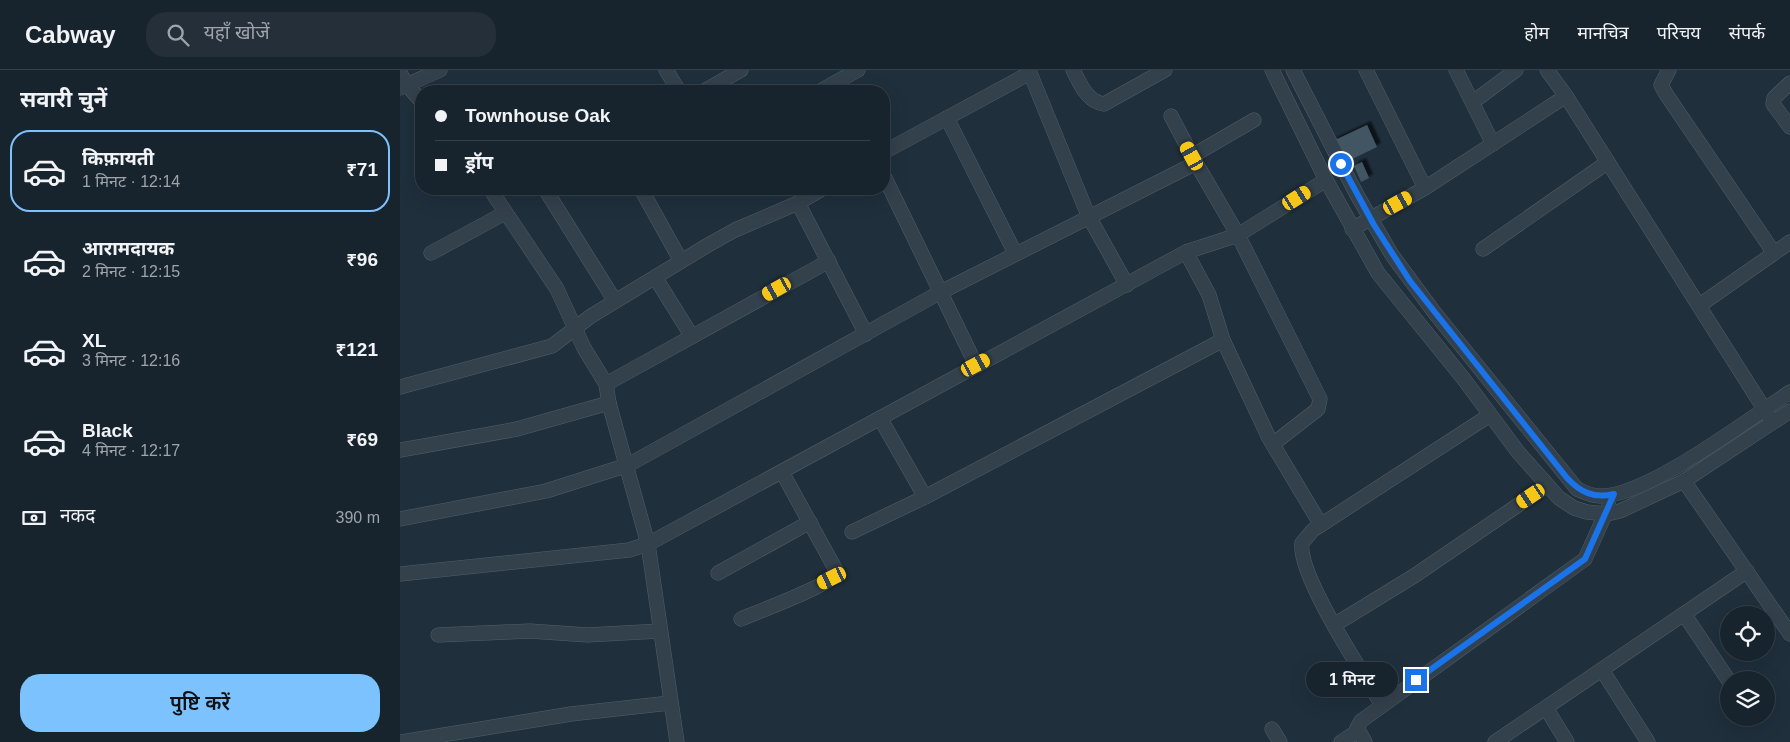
<!DOCTYPE html>
<html lang="hi">
<meta charset="utf-8">
<style>
:root{--surface:#17232d;--page:#242f39;--text:#f1f3f6;--muted:#9ea4aa;--line:#364049;--accent:#7cc2ff}
body{margin:0;font-family:Arial,"Noto Sans Devanagari",sans-serif;background:var(--page);color:var(--text);height:100vh;display:flex;flex-direction:column;font-size:19px;white-space:nowrap}
*{box-sizing:border-box;margin:0}
p{font-size:16px;color:var(--muted)}
.icon{flex:none;width:28px;height:28px;fill:none;stroke:currentColor;stroke-width:2;stroke-linecap:round;stroke-linejoin:round}
.map{position:relative;flex:1;overflow:hidden}
.drawer{display:flex;flex-direction:column;background:var(--surface);width:400px}
.drawer>*{flex:none}
.top-card{position:absolute;left:15px;top:15px;width:475px;height:110px;border-radius:20px;box-shadow:0 5px 20px #0002,0 0 0 1px var(--line);display:grid;align-content:center;height:110px;padding:0 20px;background:var(--surface)}
.controls{position:absolute;left:1320px;top:536px;display:grid;gap:10px}
.controls a{display:grid;place-items:center;width:55px;height:55px;border-radius:50%;background:var(--surface);box-shadow:0 5px 20px #0002,0 0 0 1px var(--line);font-size:25px}
.end{position:absolute;width:22px;height:22px;margin:-11px;border:6px solid #1a73e8;background:#fff;box-shadow:0 0 0 2px #fff}
.from{border-radius:50%}
.bubble{position:absolute;height:35px;border-radius:18px;background:var(--surface);box-shadow:0 5px 20px #0002,0 0 0 1px var(--line);font-size:16px;font-weight:600;line-height:35px;text-align:center}
.car{position:absolute;width:15px;height:30px;margin:-15px -8px;border-radius:6px;box-shadow:0 0 4px 1px #0007;background:linear-gradient(#f5c518 24%,#345 0 40%,#f5c518 0 76%,#345 0 86%,#f5c518 0)}
.top-card b{display:flex;align-items:center;gap:18px;height:48px;font-size:19px}
.top-card b+b{border-top:1px solid var(--line)}
.top-card i{width:12px;height:12px;background:var(--text)}
ul{padding:0;list-style:none}
li{display:flex;align-items:center;gap:15px;height:82px;margin:0 10px 8px;padding:0 10px;border:2px solid transparent;border-radius:20px}
li div{flex:1}
li b{display:block;font-size:19px}
li em{font-style:normal;font-weight:600}
li.current{border-color:var(--accent)}
li>.icon{width:45px;height:45px;stroke-width:1.5}
h2{padding:0 20px;font-size:22px;line-height:60px}
.pay{display:flex;align-items:center;gap:12px;height:55px;padding:0 20px;font-size:19px}
.pay p{margin-inline-start:auto}
.cta{display:flex;gap:10px;margin-top:auto;padding:10px 20px}
.cta a{flex:1;height:58px;border-radius:20px;background:var(--accent);color:#111;font-size:20px;font-weight:600;line-height:58px;text-align:center}
header{display:flex;align-items:center;gap:30px;box-sizing:border-box;height:70px;padding:0 25px;background:var(--surface);border-bottom:1px solid var(--line)}
header strong{font-size:24px}
nav{display:flex;gap:28px;margin-inline-start:auto;font-size:18px}
.search{width:350px;height:45px;background:var(--page);display:flex;align-items:center;gap:12px;box-sizing:border-box;padding:0 18px;border-radius:20px;color:var(--muted);font-size:19px}
main{display:flex;flex:1;min-height:0}
.map>svg:first-child{display:block}
.building{fill:#425563;filter:url(#shadow)}
.lines{fill:none;stroke-linecap:round;stroke-linejoin:round}
.minor-casing{stroke:#515f69;stroke-width:15}
.minor{stroke:#33414c;stroke-width:14}
.route{stroke:#1a73e8;stroke-width:6}
</style>
<header>
<strong>Cabway</strong>
<div class="search"><svg class="icon" aria-label="search" viewBox="0 0 24 24"><circle cx="10" cy="10" r="6"/><path d="M15 15l6 6"/></svg>यहाँ खोजें</div>
<nav><a>होम</a><a>मानचित्र</a><a>परिचय</a><a>संपर्क</a></nav>
</header>
<main>
<section class="drawer">
<h2>सवारी चुनें</h2>
<ul>
<li class="current"><svg class="icon" aria-label="car" viewBox="0 0 24 24"><path d="M5 17H2v-5l4-1 3-4h7l3 4 3 1v5h-3M9 17h6M6 11h13"/><circle cx="7" cy="17" r="2"/><circle cx="17" cy="17" r="2"/></svg><div><b>किफ़ायती</b><p>1 मिनट · 12:14</p></div><em>₹71</em></li>
<li><svg class="icon" aria-label="car" viewBox="0 0 24 24"><path d="M5 17H2v-5l4-1 3-4h7l3 4 3 1v5h-3M9 17h6M6 11h13"/><circle cx="7" cy="17" r="2"/><circle cx="17" cy="17" r="2"/></svg><div><b>आरामदायक</b><p>2 मिनट · 12:15</p></div><em>₹96</em></li>
<li><svg class="icon" aria-label="car" viewBox="0 0 24 24"><path d="M5 17H2v-5l4-1 3-4h7l3 4 3 1v5h-3M9 17h6M6 11h13"/><circle cx="7" cy="17" r="2"/><circle cx="17" cy="17" r="2"/></svg><div><b>XL</b><p>3 मिनट · 12:16</p></div><em>₹121</em></li>
<li><svg class="icon" aria-label="car" viewBox="0 0 24 24"><path d="M5 17H2v-5l4-1 3-4h7l3 4 3 1v5h-3M9 17h6M6 11h13"/><circle cx="7" cy="17" r="2"/><circle cx="17" cy="17" r="2"/></svg><div><b>Black</b><p>4 मिनट · 12:17</p></div><em>₹69</em></li>
</ul>
<div class="pay"><svg class="icon" aria-label="cash" viewBox="0 0 24 24"><path d="M3 7h18v10H3z"/><circle cx="12" cy="12" r="2"/></svg>नकद<p>390 m</p></div>
<div class="cta"><a>पुष्टि करें</a></div>
</section>
<div class="map">
<svg width="1390" height="672" viewBox="0 0 1390 672">
<defs>
<filter id="shadow"><feDropShadow dx="4" dy="-4" stdDeviation="1" flood-color="#0009"/></filter>
</defs>
<rect width="100%" height="100%" fill="#1f2f3c"/>
<g class="building">
<path d="M967,55L977,77L944,93L933,71Z"/>
<path d="M962,92L969,108L961,112L954,96Z"/>
</g>
<g class="lines">
<g class="minor-casing">
<g id="minor">
<path d="M266,0L279,21"/>
<path d="M673,0C680,13 687,32 704,34L765,0"/>
<path d="M872,0L926,110L978,203L1063,308L1118,382L1159,428L1174,438L1187,442L1207,444L1220,441L1284,411L1390,341"/>
<path d="M893,0L957,125L992,185L1034,242L1177,419C1184,422 1191,426 1199,426C1245,428 1349,349 1390,322"/>
<path d="M966,0L1025,118"/>
<path d="M1056,0L1093,74"/>
<path d="M1147,0L1166,26"/>
<path d="M1269,0L1261,15L1266,24L1374,183"/>
<path d="M0,3L7,15L21,31"/>
<path d="M1390,13L1374,28L1373,34L1390,57"/>
<path d="M0,18L40,0"/>
<path d="M304,21L341,0"/>
<path d="M420,21L458,0"/>
<path d="M1073,32L1116,0"/>
<path d="M771,46L796,93"/>
<path d="M547,48L615,183"/>
<path d="M484,82L630,3L688,145L727,215"/>
<path d="M792,86L854,50"/>
<path d="M484,106L576,295"/>
<path d="M90,119L157,219L184,278L206,314"/>
<path d="M145,119L215,231"/>
<path d="M241,119L281,191"/>
<path d="M422,119L398,133L466,264"/>
<path d="M952,159L1025,118L1166,26L1368,345"/>
<path d="M1083,179L1208,92"/>
<path d="M786,182L809,225L823,270L869,368L921,455"/>
<path d="M31,183L105,143"/>
<path d="M255,207L291,265"/>
<path d="M1300,235L1390,172"/>
<path d="M0,317L152,276L191,246L308,175L335,160L398,133"/>
<path d="M480,348L525,427"/>
<path d="M0,380L117,359L209,333"/>
<path d="M1284,411L1390,564"/>
<path d="M0,449L146,421L228,395L539,223L796,93L838,165L920,329L918,339L873,374"/>
<path d="M452,462L525,427L823,270"/>
<path d="M318,503L410,452"/>
<path d="M0,504L229,480L248,474L786,182L838,165L926,110"/>
<path d="M1284,544L1329,611"/>
<path d="M341,549C357,542 432,515 437,502L382,402"/>
<path d="M934,555L1014,506L1146,416"/>
<path d="M38,565L130,561L187,565L260,561"/>
<path d="M1202,600L1248,672"/>
<path d="M982,635C964,605 897,504 902,473L913,460L1090,345"/>
<path d="M1146,638L1167,672"/>
<path d="M872,659L880,672"/>
<path d="M0,672L171,644L270,633"/>
<path d="M277,672L248,474L209,333L206,314L429,191"/>
<path d="M941,672L958,661"/>
<path d="M965,672L957,658L961,651L1185,489L1209,436"/>
<path d="M1095,672L1347,501"/>
</g>
</g>
<use href="#minor" class="minor"/>
</g>
<g class="lines">
<path class="route" d="M941,94L974,155L1010,211L1167,408C1180,422 1194,429 1214,424L1185,489L1016,610"/>
</g>
</svg>
<div class="controls">
<a><svg class="icon" aria-label="locate" viewBox="0 0 24 24"><circle cx="12" cy="12" r="6"/><path d="M12 2v4M12 18v4M2 12h4M18 12h4"/></svg></a>
<a><svg class="icon" aria-label="layers" viewBox="0 0 24 24"><path d="M12 4l9 5-9 5-9-5zM3 14l9 5 9-5"/></svg></a>
</div>
<i class="end from" style="left:941px;top:94px"></i>
<i class="end" style="left:1016px;top:610px"></i>
<div class="bubble" style="left:906px;top:592px;width:92px">1 मिनट</div>
<i class="car" style="left:792px;top:86px;rotate:331deg"></i>
<i class="car" style="left:897px;top:128px;rotate:58deg"></i>
<i class="car" style="left:998px;top:133px;rotate:61deg"></i>
<i class="car" style="left:377px;top:219px;rotate:241deg"></i>
<i class="car" style="left:576px;top:295px;rotate:62deg"></i>
<i class="car" style="left:1131px;top:426px;rotate:236deg"></i>
<i class="car" style="left:432px;top:508px;rotate:244deg"></i>
<div class="top-card">
<b><i class="from"></i>Townhouse Oak</b>
<b><i></i>ड्रॉप</b>
</div>
</div>
</main>
